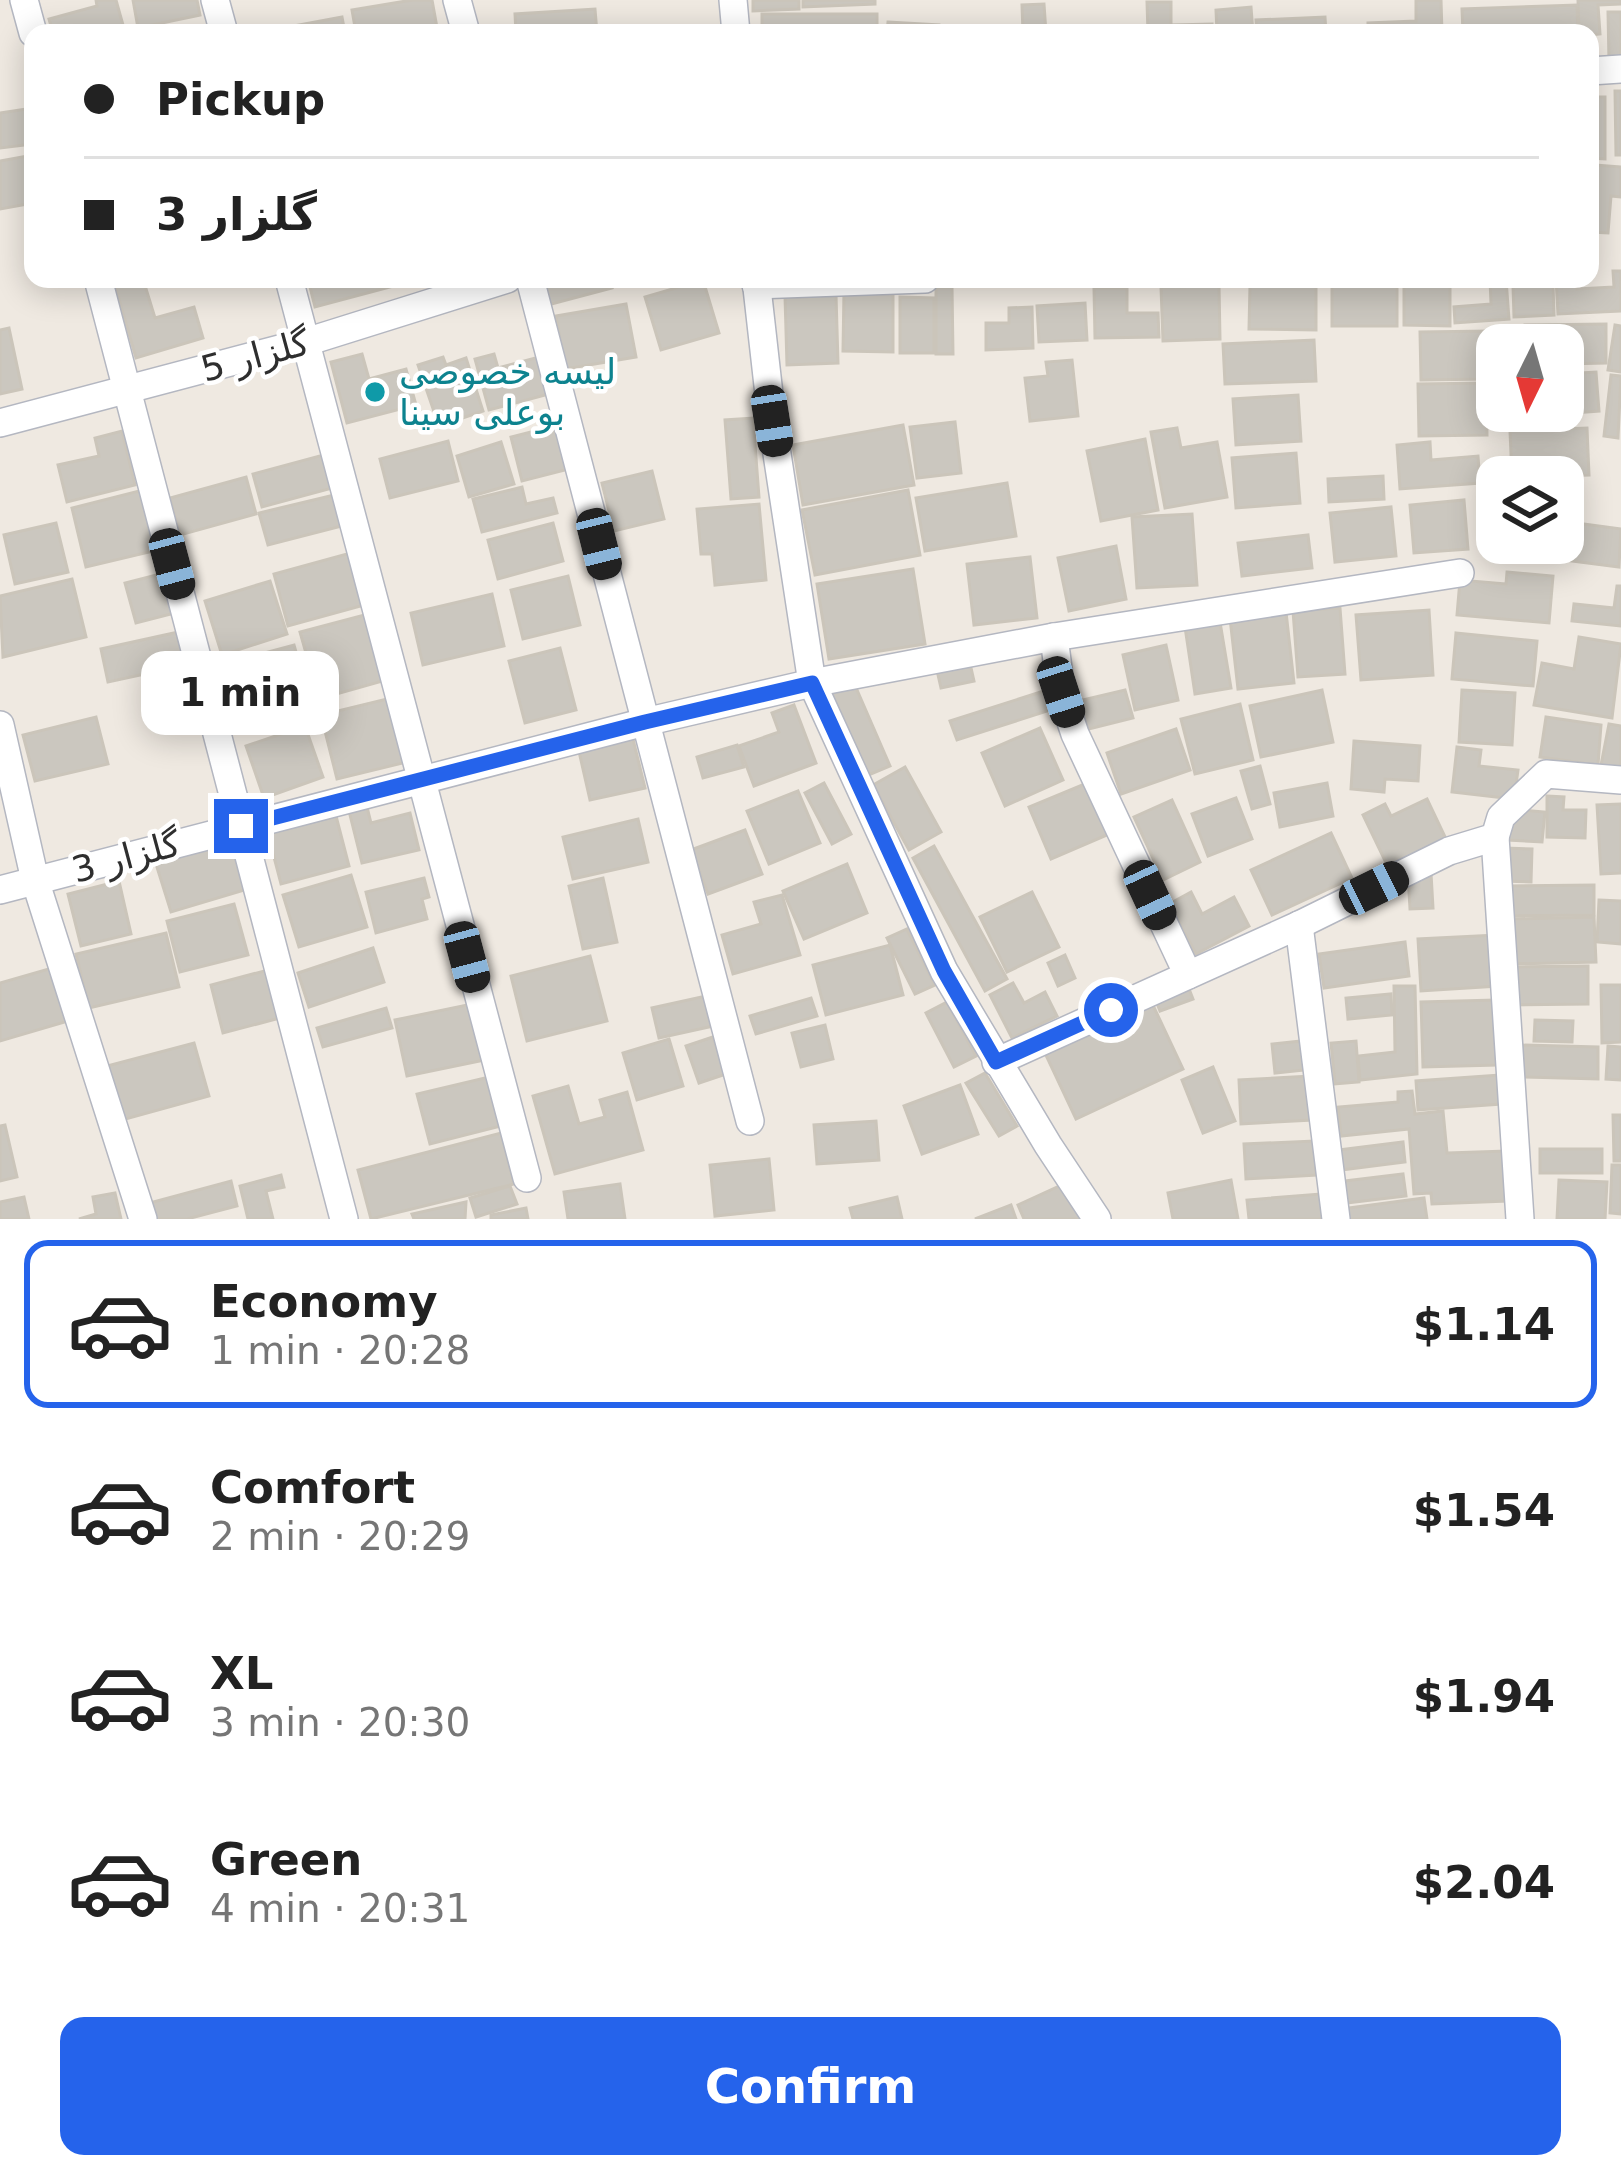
<!DOCTYPE html>
<meta charset="utf-8">
<style>
:root{--surface:#fff;--page:#f6f6f6;--text:#222;--muted:#767676;--line:#e0e0e0;--accent:#2563eb}
body{margin:0;font-family:"DejaVu Sans","Noto Sans Arabic",sans-serif;background:var(--page);color:var(--text);height:100vh;display:flex;flex-direction:column;font-size:45px;white-space:nowrap}
*{box-sizing:border-box;margin:0}
p{font-size:39px;color:var(--muted)}
.icon{flex:none;width:66px;height:66px;fill:none;stroke:currentColor;stroke-width:2;stroke-linecap:round;stroke-linejoin:round}
.map{position:relative;height:1219px;overflow:hidden}
.drawer{display:flex;flex-direction:column;background:var(--surface);flex:1}
.drawer>*{flex:none}
.banner{position:absolute;left:24px;top:24px;width:1575px;height:264px;border-radius:24px;box-shadow:0 6px 30px #0003;display:grid;align-content:center;height:264px;padding:0 60px;background:var(--surface)}
.needle{width:78px;rotate:185deg}
.controls{position:absolute;left:1476px;top:324px;display:grid;gap:24px}
.controls a{display:grid;place-items:center;width:108px;height:108px;border-radius:24px;background:var(--surface);box-shadow:0 6px 30px #0003;font-size:60px}
.end{position:absolute;width:54px;height:54px;margin:-27px;border:15px solid #2563eb;background:#fff;box-shadow:0 0 0 6px #fff}
.from{border-radius:50%}
.bubble{position:absolute;height:84px;border-radius:24px;background:var(--surface);box-shadow:0 6px 30px #0003;font-size:39px;font-weight:600;line-height:84px;text-align:center}
.car{position:absolute;width:36px;height:72px;margin:-36px -18px;border-radius:15px;box-shadow:0 0 9px 3px #0007;background:linear-gradient(#222 24%,#8ab4d8 0 40%,#222 0 76%,#8ab4d8 0 86%,#222 0)}
.banner b{display:flex;align-items:center;gap:42px;height:114px;font-size:45px}
.banner b+b{border-top:3px solid var(--line)}
.banner i{width:30px;height:30px;background:var(--text)}
ul{padding:21px 0 0;list-style:none}
li{display:flex;align-items:center;gap:36px;height:168px;margin:0 24px 18px;padding:0 36px;border:6px solid transparent;border-radius:24px}
li div{flex:1}
li b{display:block;font-size:45px}
li em{font-style:normal;font-weight:600}
li.selected{border-color:var(--accent)}
li>.icon{width:108px;height:108px;stroke-width:1.5}
.cta{display:flex;gap:24px;margin-top:auto;padding:24px 60px}
.cta a{flex:1;height:138px;border-radius:24px;background:var(--accent);color:#fff;font-size:48px;font-weight:600;line-height:138px;text-align:center}
.map>svg:first-child{display:block}
.building{fill:#cbc7bf;stroke:#cbc5ba;stroke-width:3}
.lines{fill:none;stroke-linecap:round;stroke-linejoin:round}
.minor-casing{stroke:#b4b7c1;stroke-width:30}
.minor{stroke:#fff;stroke-width:27}
.route{stroke:#2563eb;stroke-width:15}
.culture-dot{fill:#0f9aa8;stroke:#fff;stroke-width:4.5}
.labels{text-anchor:middle;stroke-width:9;stroke-linejoin:round;paint-order:stroke}
.street-label{font-size:36px;fill:#2e2e2e;stroke:#fff}
.culture-label{font-size:36px;fill:#0d838f;stroke:#fff;text-anchor:start}
</style>
<div class="map">
<svg width="1621" height="1219" viewBox="0 0 1621 1219">
<rect width="100%" height="100%" fill="#efe9e1"/>
<g class="building">
<path d="M96,0H116L123,25L95,33H53L49,19L97,6Z"/>
<path d="M133,0H197L200,15L138,28Z"/>
<path d="M412,0H432L438,33H356L352,10Z"/>
<path d="M753,0H799V9L753,11Z"/>
<path d="M803,0H875V4L803,7Z"/>
<path d="M1416,0H1441L1442,33H1368V23L1416,21Z"/>
<path d="M1578,0H1621V4L1598,5L1600,34L1590,35L1579,33Z"/>
<path d="M1147,2H1171V33H1148Z"/>
<path d="M1044,4L1046,33H1023L1022,5Z"/>
<path d="M1577,5L1578,33H1463L1462,9Z"/>
<path d="M1251,7L1253,33H1217L1216,10Z"/>
<path d="M595,9L597,33H516L515,14Z"/>
<path d="M1608,12H1621V60L1609,61Z"/>
<rect x="762" y="14" width="115" height="19"/>
<path d="M342,17L345,33H296L294,26Z"/>
<path d="M1325,17L1326,33H1257L1256,20Z"/>
<path d="M888,22L939,25V33H887Z"/>
<path d="M1212,24V33H1173V25Z"/>
<path d="M1615,91H1621V155H1616Z"/>
<path d="M1590,97H1605V159L1590,158Z"/>
<path d="M33,108V144L0,148V113Z"/>
<path d="M33,155V203L0,209V161Z"/>
<path d="M1595,165L1621,167V197L1611,196L1608,233L1591,232Z"/>
<path d="M1613,271H1621V311L1558,314L1556,279H1577V289L1614,287Z"/>
<path d="M143,279L155,318L194,307L203,338L136,358L115,286Z"/>
<path d="M308,279H412V281L315,307Z"/>
<path d="M563,279H609L612,288L548,305L543,284Z"/>
<rect x="1332" y="279" width="65" height="47"/>
<path d="M1404,279H1450V326L1404,325Z"/>
<path d="M1490,279H1506L1509,319L1455,323L1454,307L1491,304Z"/>
<path d="M703,280L719,333L661,350L645,297Z"/>
<path d="M1553,285L1554,315L1514,317L1513,286Z"/>
<path d="M1219,286L1220,339L1163,341L1161,287Z"/>
<path d="M1250,286H1316V330L1249,329Z"/>
<path d="M936,287H952L953,354H936Z"/>
<path d="M1094,288H1127V313H1158L1159,337L1095,338Z"/>
<path d="M844,291L893,292V352L843,351Z"/>
<path d="M836,295L838,363L787,365L785,296Z"/>
<path d="M900,297L934,298V353H900Z"/>
<path d="M1085,303L1087,340L1039,342L1037,306Z"/>
<path d="M626,304L636,357L565,369L556,316Z"/>
<path d="M1032,307L1033,348L986,350V323H1009V308Z"/>
<path d="M1606,324V363L1563,364V345H1525V325Z"/>
<path d="M1615,325L1621,326V372L1608,370Z"/>
<path d="M9,328L22,389L0,394V330Z"/>
<path d="M1489,331L1490,379L1421,380L1420,332Z"/>
<path d="M1314,340L1316,381L1225,384L1223,344Z"/>
<path d="M362,354L369,379L406,369L416,405L347,423L331,362Z"/>
<path d="M494,354L498,368L539,357L549,394L489,410L475,359Z"/>
<path d="M443,357L446,365L466,358L483,411L439,426L418,365Z"/>
<path d="M1072,360L1078,416L1030,421L1025,378L1048,376L1046,362Z"/>
<path d="M1596,372L1599,411L1533,416V411H1563V374Z"/>
<path d="M1611,375L1621,376L1618,438L1604,436Z"/>
<path d="M1486,383L1487,435L1419,436L1418,384Z"/>
<path d="M1298,395L1301,441L1236,445L1233,399Z"/>
<path d="M753,418L759,497L731,499L725,420Z"/>
<path d="M955,422L961,473L917,478L910,427Z"/>
<path d="M558,425L569,469L522,481L511,437Z"/>
<path d="M903,425L914,485L803,505L793,445Z"/>
<path d="M1177,428L1181,448L1217,442L1227,497L1165,508L1151,432Z"/>
<path d="M1587,428L1589,475L1512,477L1510,431Z"/>
<path d="M122,431L135,485L67,502L58,465L99,456L95,438Z"/>
<path d="M1145,439L1158,510L1101,521L1087,451Z"/>
<path d="M448,441L458,481L390,498L380,459Z"/>
<path d="M501,442L514,484L469,497L457,456Z"/>
<path d="M1430,442L1431,460L1478,456L1480,483L1400,489L1397,445Z"/>
<path d="M1296,453L1300,503L1236,508L1232,458Z"/>
<path d="M327,454L336,487L262,507L253,474Z"/>
<path d="M652,471L664,519L614,531L602,483Z"/>
<path d="M1383,476L1384,499L1329,502L1328,479Z"/>
<path d="M246,477L256,514L180,535L170,498Z"/>
<path d="M1007,483L1016,536L925,551L916,498Z"/>
<path d="M522,487L526,504L553,498L557,513L482,532L473,499Z"/>
<path d="M147,489L162,549L86,567L72,508Z"/>
<path d="M908,490L920,555L815,575L802,510Z"/>
<path d="M334,495L342,526L268,545L259,513Z"/>
<path d="M1464,500L1468,549L1414,553L1410,505Z"/>
<path d="M759,504L766,580L715,585L712,554H701L697,509Z"/>
<path d="M1391,507L1396,556L1335,562L1330,513Z"/>
<path d="M1192,514L1197,585L1137,588L1132,517Z"/>
<path d="M1569,522L1621,529L1619,567L1564,560Z"/>
<path d="M56,523L68,572L15,584L4,535Z"/>
<path d="M553,523L563,561L498,579L488,540Z"/>
<path d="M1308,535L1312,568L1242,576L1238,543Z"/>
<path d="M1116,546L1126,599L1069,611L1058,558Z"/>
<path d="M354,552L368,604L288,626L274,574Z"/>
<path d="M1030,557L1037,618L974,625L967,564Z"/>
<path d="M913,569L925,644L829,659L817,584Z"/>
<path d="M1507,572L1553,576L1549,623L1457,615L1460,580L1506,584Z"/>
<path d="M164,573L175,613L136,623L125,583Z"/>
<path d="M568,576L580,625L523,639L511,590Z"/>
<path d="M72,579L86,637L3,657L0,596Z"/>
<path d="M270,581L287,634L222,655L205,601Z"/>
<path d="M1617,586H1621V626L1572,621L1574,604L1614,608Z"/>
<path d="M492,594L504,646L423,665L411,613Z"/>
<path d="M1340,608L1345,674L1298,677L1293,611Z"/>
<path d="M1429,610L1433,675L1361,680L1356,615Z"/>
<path d="M1286,612L1294,683L1238,689L1230,618Z"/>
<path d="M368,614L386,680L319,699L300,632Z"/>
<path d="M1220,622L1231,688L1195,694L1185,627Z"/>
<path d="M178,632L186,665L108,682L101,649Z"/>
<path d="M1456,633L1537,641L1533,686L1452,679Z"/>
<path d="M1579,637L1621,644L1612,718L1534,705L1542,663L1574,669Z"/>
<path d="M294,645L309,698L244,717L228,663Z"/>
<path d="M1166,645L1178,700L1135,710L1123,655Z"/>
<path d="M560,648L576,710L525,723L509,661Z"/>
<path d="M969,659L974,681L941,688L936,666Z"/>
<path d="M854,683L890,766L866,776L830,694Z"/>
<path d="M1125,690L1133,718L1085,730L1078,701Z"/>
<path d="M1322,690L1333,742L1261,757L1250,706Z"/>
<path d="M1462,690L1515,693L1512,745L1459,742Z"/>
<path d="M1044,691L1050,710L957,740L950,721Z"/>
<path d="M391,698L407,762L337,779L321,715Z"/>
<path d="M1240,704L1253,760L1195,774L1181,719Z"/>
<path d="M794,705L816,763L754,786L739,746L779,732L772,713Z"/>
<path d="M96,717L108,764L35,781L23,735Z"/>
<path d="M1546,717L1601,725L1598,765L1540,757Z"/>
<path d="M1609,724L1621,726V769L1601,765Z"/>
<path d="M305,726L323,777L264,798L246,746Z"/>
<path d="M1040,728L1063,780L1005,806L982,753Z"/>
<path d="M1176,729L1190,770L1121,794L1107,753Z"/>
<path d="M632,735L645,788L590,800L578,747Z"/>
<path d="M1354,741L1420,746L1418,781L1385,779L1384,792L1351,789Z"/>
<path d="M737,745L744,767L703,778L697,757Z"/>
<path d="M1457,747L1481,750L1479,766L1518,770L1514,799L1452,792Z"/>
<path d="M1260,766L1270,804L1252,809L1241,771Z"/>
<path d="M905,767L941,832L909,850L873,785Z"/>
<path d="M1092,781L1114,832L1051,859L1029,807Z"/>
<path d="M824,783L851,834L832,844L805,793Z"/>
<path d="M1327,783L1333,816L1280,827L1274,793Z"/>
<path d="M798,791L820,843L769,864L747,811Z"/>
<path d="M1547,796L1564,797L1563,810H1586L1585,838L1547,837Z"/>
<path d="M1236,798L1252,839L1208,856L1192,814Z"/>
<path d="M1427,799L1447,841L1389,869L1363,815L1385,804L1391,816Z"/>
<path d="M1172,800L1200,862L1163,880L1134,817Z"/>
<path d="M1621,804V873L1601,874L1597,805Z"/>
<path d="M367,807L371,823L410,813L419,850L362,863L349,811Z"/>
<path d="M1510,809L1545,812L1542,842L1508,840Z"/>
<path d="M336,816L349,866L281,884L268,834Z"/>
<path d="M638,819L648,862L573,879L563,837Z"/>
<path d="M745,830L762,874L708,894L691,850Z"/>
<path d="M1331,833L1352,878L1272,915L1251,870Z"/>
<path d="M237,840L251,888L171,912L156,864Z"/>
<path d="M934,846L1007,979L985,991L913,858Z"/>
<path d="M1504,848L1532,849L1531,882L1502,881Z"/>
<path d="M847,864L867,913L804,939L783,891Z"/>
<path d="M1431,873L1433,908L1410,909L1408,875Z"/>
<path d="M351,875L367,927L299,947L283,895Z"/>
<path d="M424,878L429,897L422,899L427,919L376,933L366,892Z"/>
<path d="M603,878L617,942L583,949L569,886Z"/>
<path d="M119,881L131,934L81,946L68,894Z"/>
<path d="M1594,885V915L1508,916L1507,886Z"/>
<path d="M1032,892L1059,947L1007,972L980,917Z"/>
<path d="M1191,892L1202,914L1234,897L1249,926L1196,954L1169,904Z"/>
<path d="M782,895L800,955L733,974L722,935L761,924L754,902Z"/>
<path d="M1599,900L1621,901V944L1597,942Z"/>
<path d="M234,904L248,955L180,972L167,921Z"/>
<path d="M1594,917L1596,962L1509,964L1508,919Z"/>
<path d="M907,929L935,985L915,994L887,938Z"/>
<path d="M166,933L179,987L89,1008L76,954Z"/>
<path d="M1496,935L1498,986L1421,991L1418,939Z"/>
<path d="M1405,942L1409,976L1324,988L1319,954Z"/>
<path d="M890,945L903,995L826,1015L813,965Z"/>
<path d="M373,948L384,982L309,1007L298,973Z"/>
<path d="M1065,955L1075,978L1058,986L1048,963Z"/>
<path d="M590,956L607,1021L527,1041L511,976Z"/>
<path d="M1588,966V1004L1511,1005L1510,967Z"/>
<path d="M52,968L68,1021L0,1041V983Z"/>
<path d="M268,970L280,1018L223,1033L211,985Z"/>
<path d="M1186,981L1193,999L1160,1011L1153,993Z"/>
<path d="M1013,983L1024,1003L1045,992L1057,1016L1012,1038L990,995Z"/>
<path d="M1601,985H1621V1042L1602,1043Z"/>
<path d="M1394,986H1415L1417,1074L1360,1080L1358,1056L1395,1052Z"/>
<path d="M1391,994L1392,1015L1348,1019L1346,998Z"/>
<path d="M706,996L713,1026L659,1038L652,1008Z"/>
<path d="M811,998L817,1016L756,1034L750,1016Z"/>
<path d="M1495,1000L1497,1065L1423,1067L1421,1002Z"/>
<path d="M1151,1001L1183,1069L1076,1119L1044,1051Z"/>
<path d="M947,1002L976,1056L954,1067L926,1013Z"/>
<path d="M477,1003L489,1059L407,1076L395,1020Z"/>
<path d="M386,1008L392,1028L323,1047L317,1028Z"/>
<path d="M1535,1020L1573,1021L1572,1042L1534,1041Z"/>
<path d="M825,1025L833,1059L801,1067L792,1033Z"/>
<path d="M713,1037L726,1074L699,1083L686,1046Z"/>
<path d="M669,1039L683,1086L637,1100L623,1053Z"/>
<path d="M1311,1040L1314,1069L1275,1073L1272,1044Z"/>
<path d="M1356,1041L1359,1082L1335,1084L1331,1043Z"/>
<path d="M194,1043L209,1096L122,1120L107,1066Z"/>
<path d="M1521,1045L1598,1047V1079L1520,1077Z"/>
<path d="M1608,1046L1621,1047V1080L1606,1079Z"/>
<path d="M1213,1067L1235,1121L1203,1133L1182,1080Z"/>
<path d="M985,1073L1017,1126L999,1136L966,1083Z"/>
<path d="M1499,1075L1501,1104L1418,1110L1416,1081Z"/>
<path d="M1310,1076L1312,1120L1241,1124L1239,1080Z"/>
<path d="M489,1077L501,1126L430,1144L417,1094Z"/>
<path d="M960,1085L978,1134L922,1154L904,1106Z"/>
<path d="M568,1086L579,1124L605,1117L600,1100L627,1092L643,1150L555,1174L533,1096Z"/>
<path d="M1412,1091L1415,1114L1443,1111L1447,1153L1506,1151L1507,1201L1432,1204L1431,1193L1414,1194L1409,1129L1341,1136L1338,1107L1398,1102V1092Z"/>
<path d="M1613,1115H1621V1161H1614Z"/>
<path d="M876,1121L879,1160L817,1164L814,1125Z"/>
<path d="M5,1125L17,1177L0,1181V1126Z"/>
<path d="M501,1133L514,1184L371,1219L358,1170Z"/>
<path d="M1314,1141L1316,1175L1246,1179L1244,1144Z"/>
<path d="M1403,1142L1405,1162L1341,1170L1338,1150Z"/>
<rect x="1540" y="1149" width="62" height="24"/>
<path d="M769,1159L774,1210L715,1216L710,1165Z"/>
<path d="M1612,1165H1621V1214L1610,1213Z"/>
<path d="M1403,1174L1406,1196L1346,1203L1344,1181Z"/>
<path d="M281,1175L284,1187L266,1191L273,1219H248L240,1186Z"/>
<path d="M1231,1180L1238,1219H1173L1168,1193Z"/>
<path d="M1559,1180L1607,1182L1605,1219H1557Z"/>
<path d="M231,1181L237,1206L187,1219H146L142,1205Z"/>
<path d="M1066,1183L1082,1219H1024L1018,1205Z"/>
<path d="M620,1184L625,1219H568L564,1192Z"/>
<path d="M510,1186L517,1204L476,1217L470,1198Z"/>
<path d="M115,1193L121,1219H79L96,1214L93,1197Z"/>
<path d="M1320,1194L1323,1219H1249L1247,1200Z"/>
<path d="M24,1197L29,1219H0V1202Z"/>
<path d="M897,1197L902,1219H853L850,1208Z"/>
<path d="M1424,1198L1427,1219H1343L1341,1209Z"/>
<path d="M466,1202L465,1219H414L412,1214Z"/>
<path d="M1011,1205L1016,1219H975Z"/>
<path d="M526,1208L528,1219H491V1215Z"/>
</g>
<g class="lines">
<g class="minor-casing">
<g id="minor">
<path d="M24,0L33,33"/>
<path d="M215,0L224,33"/>
<path d="M457,0L466,33"/>
<path d="M733,0L736,33"/>
<path d="M1590,71L1621,69"/>
<path d="M98,279L344,1219"/>
<path d="M289,279L527,1178"/>
<path d="M530,279L750,1121"/>
<path d="M756,279L772,421L812,683L944,971L1048,1145L1097,1219"/>
<path d="M756,285L925,279"/>
<path d="M0,423L306,342L507,279"/>
<path d="M1054,637L1061,692L1075,734L1188,975"/>
<path d="M0,725L35,880L143,1219"/>
<path d="M1495,837L1520,1219"/>
<path d="M0,890L645,722L812,683L1054,637L1460,573"/>
<path d="M1299,925L1336,1219"/>
<path d="M996,1062L1299,925L1449,851L1495,837L1501,817L1546,774L1621,780"/>
</g>
</g>
<use href="#minor" class="minor"/>
</g>
<g class="lines">
<path class="route" d="M241,826L645,722L812,683L944,971L996,1062L1111,1010"/>
</g>
<circle class="culture-dot" cx="375" cy="392" r="12"/>
<g class="labels">
<g class="street-label">
<text transform="translate(255 355) rotate(-15)" y="13">گلزار 5</text>
<text transform="translate(126 856) rotate(-15)" y="13">گلزار 3</text>
</g>
<g class="culture-label">
<text x="399" y="384">لیسه خصوصی<tspan x="399" dy="41">بوعلی سینا</tspan></text>
</g>
</g>
</svg>
<div class="controls">
<a><svg class="needle" viewBox="-14 -14 28 28"><path d="M0-13l5 13h-10z" fill="#e53935"/><path d="M0 13l5-13h-10z" fill="#767676"/></svg></a>
<a><svg class="icon" aria-label="layers" viewBox="0 0 24 24"><path d="M12 4l9 5-9 5-9-5zM3 14l9 5 9-5"/></svg></a>
</div>
<i class="end from" style="left:1111px;top:1010px"></i>
<i class="end" style="left:241px;top:826px"></i>
<div class="bubble" style="left:141px;top:651px;width:198px">1 min</div>
<i class="car" style="left:772px;top:421px;rotate:171deg"></i>
<i class="car" style="left:599px;top:544px;rotate:166deg"></i>
<i class="car" style="left:172px;top:564px;rotate:165deg"></i>
<i class="car" style="left:1061px;top:692px;rotate:162deg"></i>
<i class="car" style="left:1374px;top:888px;rotate:64deg"></i>
<i class="car" style="left:1150px;top:895px;rotate:155deg"></i>
<i class="car" style="left:467px;top:957px;rotate:165deg"></i>
<div class="banner">
<b><i class="from"></i>Pickup</b>
<b><i></i>گلزار 3</b>
</div>
</div>
<section class="drawer">
<ul>
<li class="selected"><svg class="icon" aria-label="car" viewBox="0 0 24 24"><path d="M5 17H2v-5l4-1 3-4h7l3 4 3 1v5h-3M9 17h6M6 11h13"/><circle cx="7" cy="17" r="2"/><circle cx="17" cy="17" r="2"/></svg><div><b>Economy</b><p>1 min · 20:28</p></div><em>$1.14</em></li>
<li><svg class="icon" aria-label="car" viewBox="0 0 24 24"><path d="M5 17H2v-5l4-1 3-4h7l3 4 3 1v5h-3M9 17h6M6 11h13"/><circle cx="7" cy="17" r="2"/><circle cx="17" cy="17" r="2"/></svg><div><b>Comfort</b><p>2 min · 20:29</p></div><em>$1.54</em></li>
<li><svg class="icon" aria-label="car" viewBox="0 0 24 24"><path d="M5 17H2v-5l4-1 3-4h7l3 4 3 1v5h-3M9 17h6M6 11h13"/><circle cx="7" cy="17" r="2"/><circle cx="17" cy="17" r="2"/></svg><div><b>XL</b><p>3 min · 20:30</p></div><em>$1.94</em></li>
<li><svg class="icon" aria-label="car" viewBox="0 0 24 24"><path d="M5 17H2v-5l4-1 3-4h7l3 4 3 1v5h-3M9 17h6M6 11h13"/><circle cx="7" cy="17" r="2"/><circle cx="17" cy="17" r="2"/></svg><div><b>Green</b><p>4 min · 20:31</p></div><em>$2.04</em></li>
</ul>
<div class="cta"><a>Confirm</a></div>
</section>
